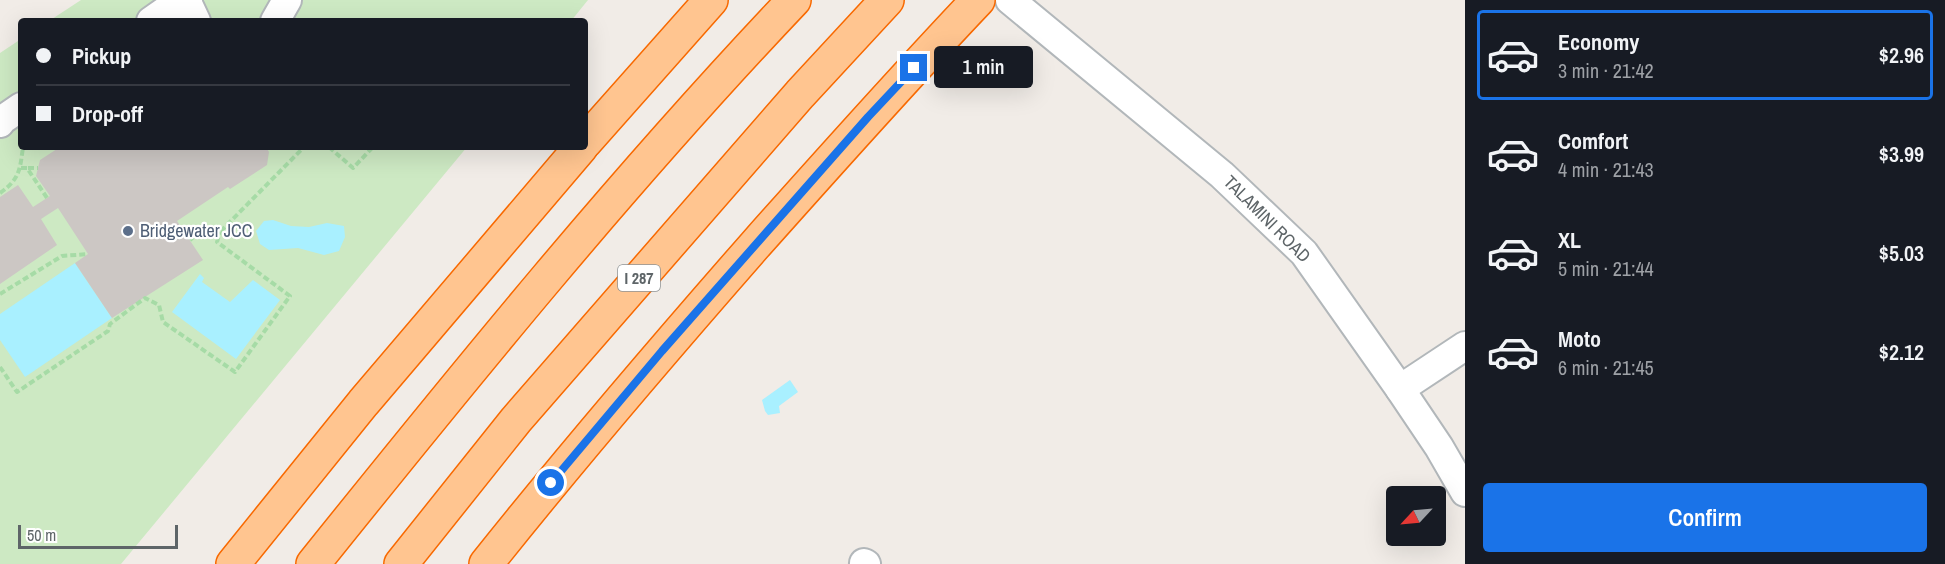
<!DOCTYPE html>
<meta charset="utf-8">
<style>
:root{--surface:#171b24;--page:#242831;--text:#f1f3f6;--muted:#9ea1a6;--line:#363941;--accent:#1a73e8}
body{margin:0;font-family:"Archivo Narrow",sans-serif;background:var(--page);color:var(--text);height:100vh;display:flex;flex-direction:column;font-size:22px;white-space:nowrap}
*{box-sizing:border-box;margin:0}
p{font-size:20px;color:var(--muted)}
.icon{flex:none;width:33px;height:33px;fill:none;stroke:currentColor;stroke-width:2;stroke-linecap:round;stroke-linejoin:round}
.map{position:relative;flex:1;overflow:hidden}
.panel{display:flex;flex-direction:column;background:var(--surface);width:480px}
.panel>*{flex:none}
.hud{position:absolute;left:18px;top:18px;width:570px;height:132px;border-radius:6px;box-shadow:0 6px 24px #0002;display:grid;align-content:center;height:132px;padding:0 18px;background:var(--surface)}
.needle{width:39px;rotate:244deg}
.fabs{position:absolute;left:1386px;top:486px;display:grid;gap:12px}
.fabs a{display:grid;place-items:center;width:60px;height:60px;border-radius:6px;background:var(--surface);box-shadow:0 6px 24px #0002;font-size:30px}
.scale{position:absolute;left:18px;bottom:15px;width:160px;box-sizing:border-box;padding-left:6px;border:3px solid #5e6568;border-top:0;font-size:16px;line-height:21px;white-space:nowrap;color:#5e6568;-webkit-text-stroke:4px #fff;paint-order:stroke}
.end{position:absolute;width:27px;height:27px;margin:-14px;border:8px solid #1a73e8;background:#fff;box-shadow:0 0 0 3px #fff}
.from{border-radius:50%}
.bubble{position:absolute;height:42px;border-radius:6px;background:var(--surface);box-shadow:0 6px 24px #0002;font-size:20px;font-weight:600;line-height:42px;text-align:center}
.hud b{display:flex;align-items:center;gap:21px;height:57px;font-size:22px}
.hud b+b{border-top:2px solid var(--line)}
.hud i{width:15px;height:15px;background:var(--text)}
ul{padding:10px 0 0;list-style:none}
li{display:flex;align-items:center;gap:18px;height:90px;margin:0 12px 9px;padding:0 6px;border:3px solid transparent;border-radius:6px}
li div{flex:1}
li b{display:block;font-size:22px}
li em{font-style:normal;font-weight:600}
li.on{border-color:var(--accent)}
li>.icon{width:54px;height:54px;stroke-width:1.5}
.button{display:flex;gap:12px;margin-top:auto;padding:12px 18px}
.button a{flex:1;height:69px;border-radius:6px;background:var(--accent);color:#fff;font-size:24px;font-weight:600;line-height:69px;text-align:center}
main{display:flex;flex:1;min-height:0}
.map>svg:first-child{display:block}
.green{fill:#cde9c3}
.water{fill:#a9f0ff}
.building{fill:#ccc7c4}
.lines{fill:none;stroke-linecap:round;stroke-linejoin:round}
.minor-casing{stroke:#b2b7ba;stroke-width:32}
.highway-casing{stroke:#f86900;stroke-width:36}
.path{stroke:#a6dba6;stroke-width:4;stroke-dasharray:6 3;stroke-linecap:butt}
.minor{stroke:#fff;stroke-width:28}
.highway{stroke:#ffc590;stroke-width:33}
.route{stroke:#1a73e8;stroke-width:8}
.service-dot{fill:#5c6f8a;stroke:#fff;stroke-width:2}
.labels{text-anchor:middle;stroke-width:4.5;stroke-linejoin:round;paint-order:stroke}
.shield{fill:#fff;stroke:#8e9395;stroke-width:1.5}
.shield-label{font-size:16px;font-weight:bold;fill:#5e6568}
.street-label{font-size:18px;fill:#5e6568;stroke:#fff}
.service-label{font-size:18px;fill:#4e5e75;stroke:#fff;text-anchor:start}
</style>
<main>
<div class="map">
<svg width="1465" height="564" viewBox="0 0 1465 564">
<rect width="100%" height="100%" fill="#f1ece7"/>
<g class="green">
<path d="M81,0H588L571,21H49Z"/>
<path d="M21,39V147H467L121,564H0V53Z"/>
</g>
<g class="water">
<path d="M273,220L291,226L309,227L327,223L344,226L345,237L339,251L324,255L298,248L269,250L260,244L256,231L264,221Z"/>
<path d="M75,263L112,318L25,377L0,340V314Z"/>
<path d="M200,274L204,278L202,282L230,302L253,280L280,300L236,359L172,312Z"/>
<path d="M790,380L798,392L779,406L780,413L768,415L765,411L762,400Z"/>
</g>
<path class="building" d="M60,147H266L269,152L267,165L230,189L228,187L177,221L203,260L112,318L75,263L88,254L58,208L41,219L57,245L0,284V197L18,185L33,207L50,196L36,176L40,160Z"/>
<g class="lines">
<g class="minor-casing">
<g id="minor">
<path d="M188,0V4L196,21"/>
<path d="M1010,0L1222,175L1304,253L1400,389L1439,447L1465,492"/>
<path d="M151,21L181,0"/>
<path d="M275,21L287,0"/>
<path d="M0,123L2,120L21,107"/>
<path d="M1400,389L1465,346"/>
<path d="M864,563L866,564"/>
</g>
</g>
<g class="highway-casing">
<g id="highway">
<path d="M585,142L711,0"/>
<path d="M233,564L363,403L581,147"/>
<path d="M313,564C468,371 624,179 794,0"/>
<path d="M401,564L516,420L800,94L887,0"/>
<path d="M486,564C573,455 663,350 755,245C828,163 902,80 978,0"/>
</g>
</g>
<g class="path">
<path d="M329,147L353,168L373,147"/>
<path d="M21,168H27L47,198"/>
<path d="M28,168H38"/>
<path d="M0,193C20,179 20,169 23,147"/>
<path d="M190,240L203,228L220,232L304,147"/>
<path d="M0,294L62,256L88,254"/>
<path d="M0,367L17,392L108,331L110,324L145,298L159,305L163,322L235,372L290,296L217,242L220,232"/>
</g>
<use href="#minor" class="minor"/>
<use href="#highway" class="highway"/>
</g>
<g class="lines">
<path class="route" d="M551,483L662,351L868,117L914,68"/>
</g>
<circle class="service-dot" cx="128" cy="231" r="6"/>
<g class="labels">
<rect class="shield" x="618" y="265" width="42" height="26" rx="4.5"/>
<g class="shield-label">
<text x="639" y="284">I 287</text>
</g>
<g class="street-label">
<text transform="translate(1267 219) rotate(45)" y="6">TALAMINI ROAD</text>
</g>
<g class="service-label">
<text x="140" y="237">Bridgewater JCC</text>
</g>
</g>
</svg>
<div class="fabs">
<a><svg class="needle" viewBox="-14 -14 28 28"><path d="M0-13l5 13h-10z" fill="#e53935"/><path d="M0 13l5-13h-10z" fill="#9ea1a6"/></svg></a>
</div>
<div class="scale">50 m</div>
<i class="end from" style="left:551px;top:483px"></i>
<i class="end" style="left:914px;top:68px"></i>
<div class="bubble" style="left:934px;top:46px;width:99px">1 min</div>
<div class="hud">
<b><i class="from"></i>Pickup</b>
<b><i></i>Drop-off</b>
</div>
</div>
<section class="panel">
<ul>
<li class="on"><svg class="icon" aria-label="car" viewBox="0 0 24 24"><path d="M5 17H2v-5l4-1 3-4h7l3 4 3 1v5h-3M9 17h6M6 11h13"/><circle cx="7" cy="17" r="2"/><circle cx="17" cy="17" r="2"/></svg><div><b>Economy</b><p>3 min · 21:42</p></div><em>$2.96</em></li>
<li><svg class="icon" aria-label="car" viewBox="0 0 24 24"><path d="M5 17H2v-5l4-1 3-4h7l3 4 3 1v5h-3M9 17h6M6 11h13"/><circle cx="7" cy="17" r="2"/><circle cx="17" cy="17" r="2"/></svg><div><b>Comfort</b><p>4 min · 21:43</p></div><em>$3.99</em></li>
<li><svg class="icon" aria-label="car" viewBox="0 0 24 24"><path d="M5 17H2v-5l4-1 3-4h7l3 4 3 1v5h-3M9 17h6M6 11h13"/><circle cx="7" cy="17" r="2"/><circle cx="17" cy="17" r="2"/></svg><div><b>XL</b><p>5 min · 21:44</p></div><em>$5.03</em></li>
<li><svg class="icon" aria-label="car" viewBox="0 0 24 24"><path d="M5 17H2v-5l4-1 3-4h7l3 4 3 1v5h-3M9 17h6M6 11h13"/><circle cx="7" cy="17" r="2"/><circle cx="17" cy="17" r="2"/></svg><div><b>Moto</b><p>6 min · 21:45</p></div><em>$2.12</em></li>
</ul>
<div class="button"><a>Confirm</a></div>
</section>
</main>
